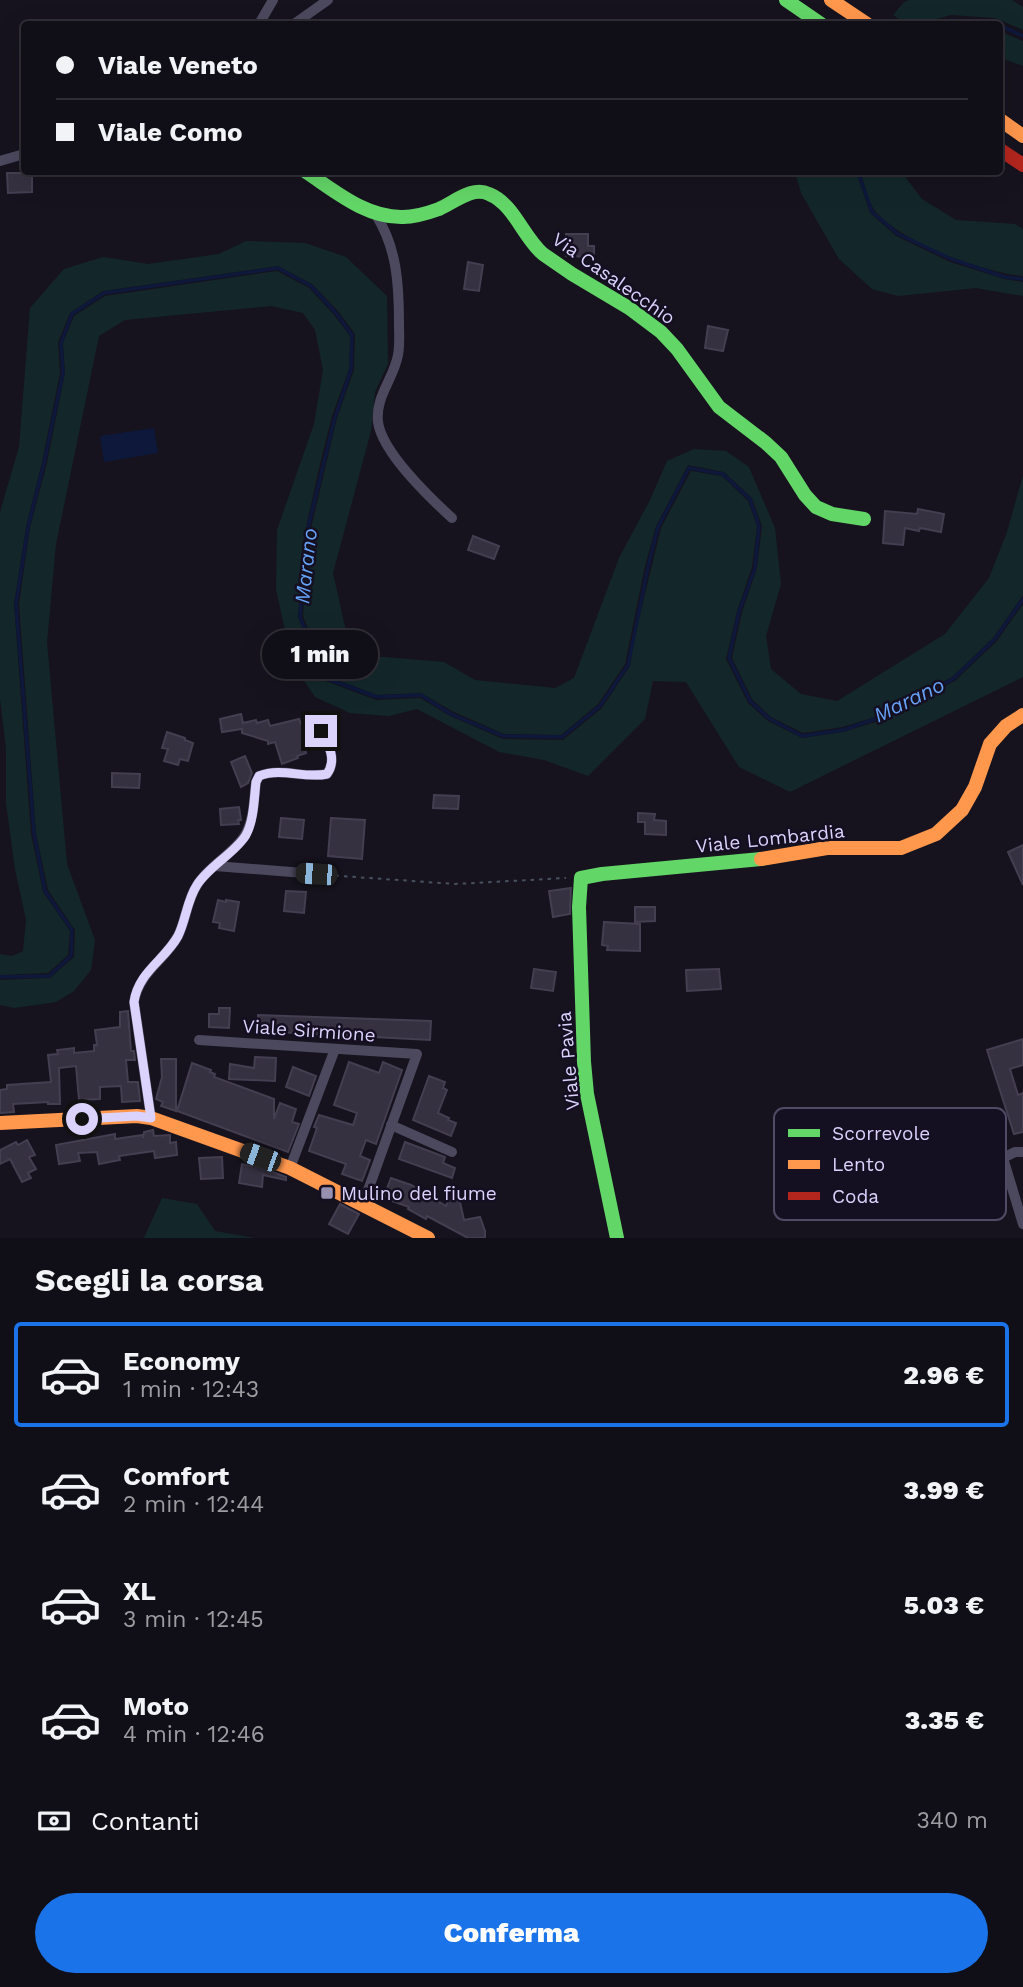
<!DOCTYPE html>
<html lang="it">
<meta charset="utf-8">
<style>
:root{--surface:#100e16;--page:#19171f;--text:#f1f3f6;--muted:#9c9ca1;--line:#302e35;--accent:#1a73e8}
body{margin:0;font-family:"Work Sans",sans-serif;background:var(--page);color:var(--text);height:100vh;display:flex;flex-direction:column;font-size:26px;white-space:nowrap}
*{box-sizing:border-box;margin:0}
p{font-size:23px;color:var(--muted)}
.icon{flex:none;width:38px;height:38px;fill:none;stroke:currentColor;stroke-width:2;stroke-linecap:round;stroke-linejoin:round}
.map{position:relative;height:1238px;overflow:hidden}
.panel{display:flex;flex-direction:column;background:var(--surface);flex:1}
.panel>*{flex:none}
.top-card{position:absolute;left:21px;top:21px;width:982px;height:154px;border-radius:7px;box-shadow:0 7px 28px #0002,0 0 0 2px var(--line);display:grid;align-content:center;height:154px;padding:0 35px;background:var(--surface)}
.end{position:absolute;width:32px;height:32px;margin:-16px;border:9px solid #dcd3fd;background:#111;box-shadow:0 0 0 4px #111}
.from{border-radius:50%}
.bubble{position:absolute;height:49px;border-radius:24px;background:var(--surface);box-shadow:0 7px 28px #0002,0 0 0 2px var(--line);font-size:23px;font-weight:800;line-height:49px;text-align:center}
.car{position:absolute;width:21px;height:42px;margin:-21px -10px;border-radius:9px;box-shadow:0 0 5px 2px #0007;background:linear-gradient(#222 24%,#8ab4d8 0 40%,#222 0 76%,#8ab4d8 0 86%,#222 0)}
.top-card b{display:flex;align-items:center;gap:24px;height:66px;font-size:26px}
.top-card b+b{border-top:2px solid var(--line)}
.top-card i{width:18px;height:18px;background:var(--text)}
ul{padding:0;list-style:none}
li{display:flex;align-items:center;gap:21px;height:105px;margin:0 14px 10px;padding:0 21px;border:4px solid transparent;border-radius:7px}
li div{flex:1}
li b{display:block;font-size:26px}
li em{font-style:normal;font-weight:800}
li.current{border-color:var(--accent)}
li>.icon{width:63px;height:63px;stroke-width:1.5}
h2{padding:0 35px;font-size:32px;line-height:84px}
.pay{display:flex;align-items:center;gap:18px;height:77px;padding:0 35px;font-size:26px}
.pay p{margin-inline-start:auto}
.action{display:flex;gap:14px;margin-top:auto;padding:14px 35px}
.action a{flex:1;height:80px;border-radius:42px;background:var(--accent);color:#fff;font-size:28px;font-weight:800;line-height:80px;text-align:center}
.map>svg:first-child{display:block}
.green{fill:#13272a}
.water{fill:#0d183b}
.lines{fill:none;stroke-linecap:round;stroke-linejoin:round}
.stream{stroke:#0d183b;stroke-width:3.5}
.building{fill:#363140;stroke:#443e51;stroke-width:2}
.path{stroke:#48505f;stroke-width:2;stroke-dasharray:3.5 5;stroke-linecap:butt}
.street{stroke:#4c495f;stroke-width:10}
.fast{stroke:#63d668;stroke-width:14}
.slow{stroke:#ff974d;stroke-width:14}
.jam{stroke:#b3261e;stroke-width:14}
.route{stroke:#dcd3fd;stroke-width:9}
.poi-dot{fill:#9790af;stroke:#150f22;stroke-width:2.5}
.labels{text-anchor:middle;stroke-width:5;stroke-linejoin:round;paint-order:stroke}
.street-label{font-size:19px;fill:#dcd3fd;stroke:#150f22}
.poi-label{font-size:19px;fill:#dcd3fd;stroke:#150f22;text-anchor:start}
.water-label{font-size:21px;font-style:italic;fill:#66a3f7;stroke:#150f22}
.key{fill:#150f22;stroke:#514a64;stroke-width:2}
.key-label{font-size:19px;fill:#dcd3fd}
</style>
<div class="map">
<svg width="1023" height="1238" viewBox="0 0 1023 1238">
<rect width="100%" height="100%" fill="#16131e"/>
<g class="green">
<path d="M909,0H1012L1023,7V30L995,18L951,15L918,24H906L893,15L904,2Z"/>
<path d="M999,31L1023,41V66L999,57Z"/>
<path d="M795,172H856L870,213L896,236L950,262L1004,279L1023,282V296L976,288L898,296L872,289L839,259L801,193Z"/>
<path d="M861,172H909L906,178L922,199L956,220L1015,224L1023,229V276C982,272 903,243 876,212C869,204 863,182 861,172Z"/>
<path d="M246,241L305,243L346,257L387,296L388,364L375,392L371,431L333,573L345,627L361,655L444,662L475,680L555,688L574,678L619,558L650,500L667,461L694,449L726,451L749,467L775,528L781,584L766,636L771,669L801,694L837,701L945,634L989,578L1007,532L1023,475V595L993,638L952,677L875,717L842,727L803,733L771,717L752,699L732,658L742,612L757,568L762,526L752,498L724,472L688,465L656,526L645,566L625,664L598,704L561,735L504,734L452,711L421,693L377,695L327,676L303,616L309,537L337,418L354,370L355,334L338,311L312,284L278,266L103,291L70,313L58,342L60,373L42,462L26,527L14,604L31,834L43,892L70,931L68,955L48,973L0,975V954L12,956L23,951L26,920L15,869L6,803V748L0,699V512L19,447L30,308L64,269L103,257L148,264L219,254Z"/>
<path d="M277,271L309,288L334,315L350,336L349,369L332,416L320,464L304,536L298,617L323,680L376,700L420,698L450,716L503,739L563,740L602,708L630,666L636,631L661,528L691,471L722,476L748,501L757,526L752,567L737,611L726,659L748,703L768,721L802,738L843,732L876,722L955,681L997,641L1023,604V677L790,792L739,767L686,682L653,681L645,719L588,776L544,760L499,752L417,709L389,716L350,713L315,697L292,663L276,589L277,530L314,424L323,370L315,330L303,313L271,306L125,320L99,336L56,544L47,642L67,864L95,940L91,970L74,991L56,1002L14,1008L0,1005V980L50,978L74,957L75,930L48,890L36,833L19,604L30,528L47,463L65,373L63,343L74,316L105,296Z"/>
<path d="M162,1198L197,1204L215,1231L255,1238H144Z"/>
</g>
<path class="water" d="M154,428L158,453L104,462L100,436Z"/>
<g class="lines">
<g class="stream">
<path d="M937,24L952,20L997,24"/>
<path d="M999,25L1023,36"/>
<path d="M858,172L872,212L898,234L951,259L1005,277L1023,279"/>
<path d="M0,977L49,976L71,956L72,930L45,891L34,833L16,604L28,527L44,463L63,373L61,343L72,314L104,293L278,268L311,286L336,313L352,335L351,370L335,417L306,536L300,617L325,678L377,697L421,695L451,714L503,736L562,737L600,706L628,665L648,567L658,527L689,468L723,474L750,499L759,526L755,568L739,612L729,658L750,701L770,719L802,736L843,730L875,719L953,679L995,639L1023,599"/>
</g>
</g>
<g class="building">
<path d="M7,173H32V192L8,193Z"/>
<path d="M566,234H588V246H594V257L566,256Z"/>
<path d="M468,262L483,265L479,291L464,289Z"/>
<path d="M708,326L728,330L723,351L705,348Z"/>
<path d="M918,509L944,514L941,532L920,528L919,531L905,528L903,545L883,543L885,511L917,514Z"/>
<path d="M473,536L499,546L494,559L468,550Z"/>
<path d="M241,714L243,723L256,720L257,723L268,720L270,726L299,719L306,737L302,739L306,753L297,756L298,758L282,764L275,742L268,744V741L242,733V729L222,732L220,719Z"/>
<path d="M167,732L185,738V740L193,743L188,761L180,759L178,765L164,761L168,749L162,748Z"/>
<path d="M245,756L252,773L248,783L241,787L231,762Z"/>
<path d="M112,773L140,774L139,788L112,787Z"/>
<path d="M434,795L459,796L458,809L433,808Z"/>
<path d="M239,807L241,820H238L239,824L221,825L220,809Z"/>
<path d="M638,813L655,814L654,820L666,821V835L645,834V822H638Z"/>
<path d="M281,818L304,820L302,839L279,837Z"/>
<path d="M331,818L365,820L362,859L328,856Z"/>
<path d="M1023,845V885L1008,852Z"/>
<path d="M571,888L570,914L553,917L549,891Z"/>
<path d="M286,891L306,892L304,913L284,911Z"/>
<path d="M218,900L226,902V900L239,902L234,931L219,928L220,923L213,922Z"/>
<path d="M635,907H655V921L635,922Z"/>
<path d="M604,922L640,924V951L607,950L608,946L602,945Z"/>
<path d="M534,969L556,972L553,991L531,988Z"/>
<path d="M719,969L721,989L687,991L686,970Z"/>
<path d="M219,1008H230L229,1028L209,1027V1014H219Z"/>
<path d="M128,1011L131,1051H134L135,1060H126L128,1082H138L140,1101L122,1102L121,1086L100,1087V1099L79,1100L76,1066L59,1068L60,1104H48V1102L13,1104L14,1112L0,1113V1090L7,1089V1085L51,1082L48,1055L58,1054L57,1050L74,1048V1053L94,1051V1045H97L95,1030L120,1027V1012Z"/>
<path d="M258,1015L431,1021L430,1040L258,1031Z"/>
<path d="M1023,1039V1065L1010,1069L1018,1095L1023,1093V1132L1014,1134L987,1050Z"/>
<path d="M255,1057L276,1058L275,1081L229,1079L230,1064L254,1068Z"/>
<path d="M161,1059H176V1111L161,1106L163,1102L156,1099L162,1077Z"/>
<path d="M349,1062L379,1073L383,1062L402,1070L376,1144L366,1140L360,1156L370,1160L362,1181L342,1174L346,1164L309,1151L317,1128L314,1127L319,1115L353,1125L357,1113L334,1105Z"/>
<path d="M192,1063L211,1070L210,1072L215,1074L214,1077L274,1099V1119L280,1103L296,1109L292,1122L299,1124L288,1152L177,1111Z"/>
<path d="M293,1067L316,1076L309,1096L286,1087Z"/>
<path d="M429,1076L445,1082L443,1088L447,1090L438,1113L449,1118L448,1120L456,1123L451,1136L413,1120Z"/>
<path d="M153,1130L154,1136L170,1135V1143L176,1142L177,1155L155,1158L154,1151L119,1156L120,1160L99,1164L97,1152L78,1153L80,1161L59,1164L56,1145L115,1134V1139L143,1135V1138L144,1132Z"/>
<path d="M27,1140L35,1155L29,1157L36,1169L28,1173L31,1178L22,1182L10,1159L0,1164V1150L16,1142L18,1145Z"/>
<path d="M405,1142L445,1157L443,1163L455,1168L452,1178L399,1159Z"/>
<path d="M222,1157L223,1178L201,1179L199,1158Z"/>
<path d="M242,1164L251,1166V1164L286,1177V1180L263,1175L262,1187L239,1183Z"/>
<path d="M391,1178L411,1185L446,1206L449,1198L460,1202L464,1220L480,1217L485,1231V1238H468L427,1216L426,1219L408,1209L409,1207L392,1201L393,1199L384,1196Z"/>
<path d="M340,1204L359,1214L348,1234L329,1224Z"/>
</g>
<g class="lines">
<path class="path" d="M327,875L455,884L566,878"/>
<g class="street">
<path d="M259,24L273,0"/>
<path d="M294,24L328,0"/>
<path d="M0,161L24,154"/>
<path d="M376,215C397,248 399,285 399,323C399,334 400,345 398,355C394,378 375,397 378,422C382,452 430,498 452,518"/>
<path d="M215,866L316,874"/>
<path d="M199,1040L417,1054L363,1204"/>
<path d="M151,1118L134,1002C139,972 165,960 178,936C186,920 187,900 197,885C208,866 235,853 245,835C254,820 254,799 256,782L259,776C282,767 304,779 327,774C337,760 329,745 321,731"/>
<path d="M391,1125L452,1152"/>
<path d="M1023,1152H1015L1003,1158L1023,1224"/>
<path d="M290,1168L335,1049"/>
</g>
<g class="fast">
<path d="M786,0L821,24"/>
<path d="M306,172C335,191 366,218 403,217C415,217 428,213 439,209C455,202 472,186 489,194C514,204 523,237 543,254L572,274L629,308L661,332L677,349L719,407L766,443L781,457L805,495L816,507L832,514L864,519"/>
<path d="M617,1238L587,1094L584,1062L579,907L581,878L602,874L761,859"/>
</g>
<g class="slow">
<path d="M831,0L867,24"/>
<path d="M999,119L1023,136"/>
<path d="M761,859L827,848H901L936,834L962,810L975,787L990,744L1006,726L1023,715"/>
<path d="M0,1123L137,1116L151,1118L290,1168L428,1238"/>
</g>
<path class="jam" d="M999,149L1023,165"/>
</g>
<g class="lines">
<path class="route" d="M82,1119L137,1116L151,1118L134,1002C138,972 165,960 178,936C186,920 187,900 197,885C208,867 236,852 246,835C254,820 254,799 256,782L259,776C282,767 304,779 327,774C337,760 329,745 321,731"/>
</g>
<rect class="poi-dot" x="320" y="1186" width="14" height="14" rx="3.5"/>
<g class="labels">
<g class="street-label">
<text transform="translate(614 278) rotate(35)" y="7">Via Casalecchio</text>
<text transform="translate(770 838) rotate(-6)" y="7">Viale Lombardia</text>
<text transform="translate(309 1030) rotate(4)" y="7">Viale Sirmione</text>
<text transform="translate(568 1061) rotate(-95)" y="7">Viale Pavia</text>
</g>
<g class="poi-label">
<text x="341" y="1200">Mulino del fiume</text>
</g>
<g class="water-label">
<text transform="translate(306 566) rotate(-84)" y="7">Marano</text>
<text transform="translate(909 700) rotate(-26)" y="7">Marano</text>
</g>
</g>
<rect x="774" y="1108" width="232" height="112" rx="10" class="key"/>
<rect x="788" y="1129" width="32" height="8" fill="#63d668"/>
<rect x="788" y="1160" width="32" height="9" fill="#ff974d"/>
<rect x="788" y="1192" width="32" height="8" fill="#b3261e"/>
<g class="key-label">
<text x="832" y="1140">Scorrevole</text>
<text x="832" y="1171">Lento</text>
<text x="832" y="1203">Coda</text>
</g>
</svg>
<i class="end from" style="left:82px;top:1119px"></i>
<i class="end" style="left:321px;top:731px"></i>
<div class="bubble" style="left:262px;top:630px;width:116px">1 min</div>
<i class="car" style="left:316px;top:874px;rotate:274deg"></i>
<i class="car" style="left:260px;top:1157px;rotate:290deg"></i>
<div class="top-card">
<b><i class="from"></i>Viale Veneto</b>
<b><i></i>Viale Como</b>
</div>
</div>
<section class="panel">
<h2>Scegli la corsa</h2>
<ul>
<li class="current"><svg class="icon" aria-label="car" viewBox="0 0 24 24"><path d="M5 17H2v-5l4-1 3-4h7l3 4 3 1v5h-3M9 17h6M6 11h13"/><circle cx="7" cy="17" r="2"/><circle cx="17" cy="17" r="2"/></svg><div><b>Economy</b><p>1 min · 12:43</p></div><em>2.96 €</em></li>
<li><svg class="icon" aria-label="car" viewBox="0 0 24 24"><path d="M5 17H2v-5l4-1 3-4h7l3 4 3 1v5h-3M9 17h6M6 11h13"/><circle cx="7" cy="17" r="2"/><circle cx="17" cy="17" r="2"/></svg><div><b>Comfort</b><p>2 min · 12:44</p></div><em>3.99 €</em></li>
<li><svg class="icon" aria-label="car" viewBox="0 0 24 24"><path d="M5 17H2v-5l4-1 3-4h7l3 4 3 1v5h-3M9 17h6M6 11h13"/><circle cx="7" cy="17" r="2"/><circle cx="17" cy="17" r="2"/></svg><div><b>XL</b><p>3 min · 12:45</p></div><em>5.03 €</em></li>
<li><svg class="icon" aria-label="car" viewBox="0 0 24 24"><path d="M5 17H2v-5l4-1 3-4h7l3 4 3 1v5h-3M9 17h6M6 11h13"/><circle cx="7" cy="17" r="2"/><circle cx="17" cy="17" r="2"/></svg><div><b>Moto</b><p>4 min · 12:46</p></div><em>3.35 €</em></li>
</ul>
<div class="pay"><svg class="icon" aria-label="cash" viewBox="0 0 24 24"><path d="M3 7h18v10H3z"/><circle cx="12" cy="12" r="2"/></svg>Contanti<p>340 m</p></div>
<div class="action"><a>Conferma</a></div>
</section>
